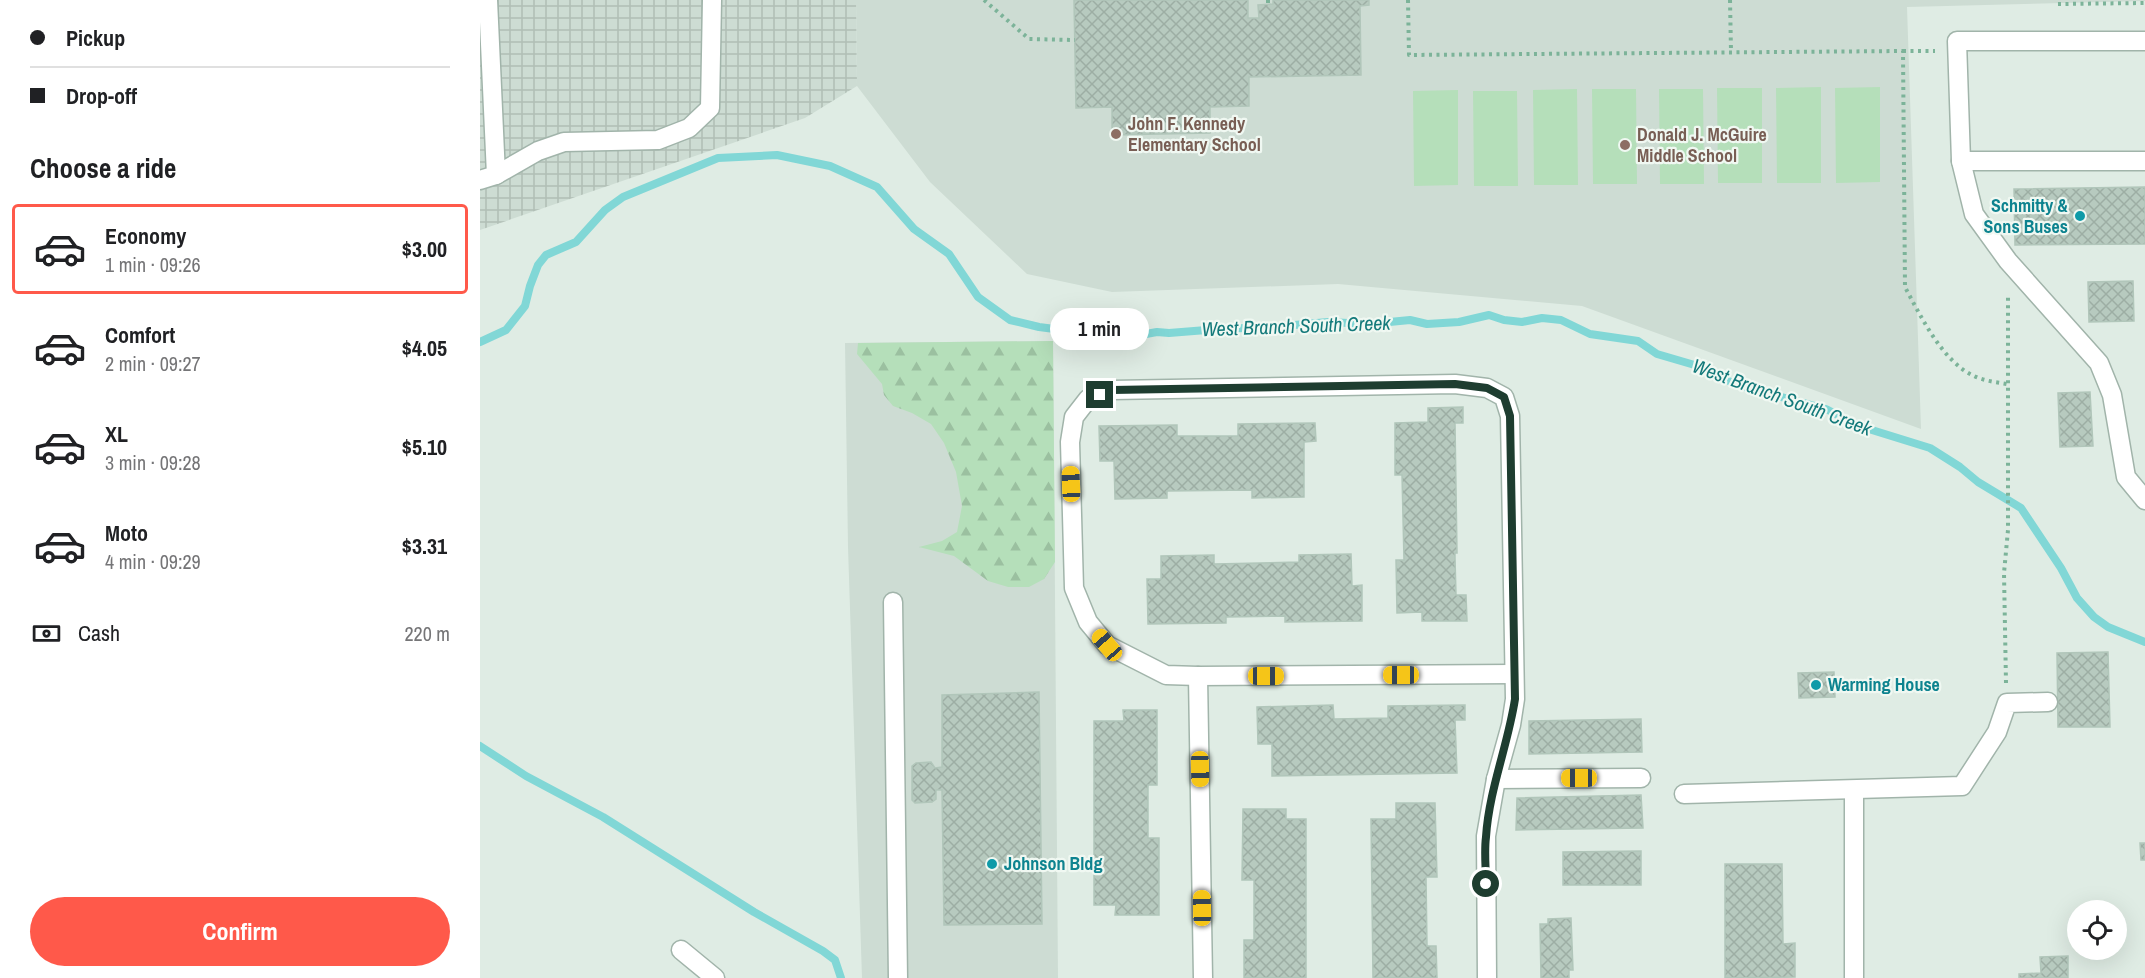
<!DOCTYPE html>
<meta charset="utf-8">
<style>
:root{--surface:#fff;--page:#f2f2f2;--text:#202124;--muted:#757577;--line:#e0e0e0;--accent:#ff594a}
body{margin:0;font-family:"Archivo Narrow",sans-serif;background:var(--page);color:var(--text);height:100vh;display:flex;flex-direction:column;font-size:22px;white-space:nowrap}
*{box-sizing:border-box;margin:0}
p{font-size:20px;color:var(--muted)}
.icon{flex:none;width:33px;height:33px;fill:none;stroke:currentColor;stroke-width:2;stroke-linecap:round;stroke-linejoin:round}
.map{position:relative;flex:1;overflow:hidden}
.drawer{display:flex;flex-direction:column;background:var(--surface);width:480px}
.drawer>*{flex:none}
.banner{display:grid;align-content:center;height:132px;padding:0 30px;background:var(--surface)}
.fabs{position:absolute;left:1587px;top:900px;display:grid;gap:12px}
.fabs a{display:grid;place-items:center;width:60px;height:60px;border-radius:50%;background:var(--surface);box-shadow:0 6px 24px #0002;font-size:30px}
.end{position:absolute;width:27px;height:27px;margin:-14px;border:8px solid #1e3d30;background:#fff;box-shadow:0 0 0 3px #fff}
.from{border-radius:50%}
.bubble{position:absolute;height:42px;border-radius:21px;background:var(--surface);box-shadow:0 6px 24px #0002;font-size:20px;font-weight:700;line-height:42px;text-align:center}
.car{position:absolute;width:18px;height:36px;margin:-18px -9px;border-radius:8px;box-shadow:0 0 4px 2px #0007;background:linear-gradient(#f5c518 24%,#345 0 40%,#f5c518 0 76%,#345 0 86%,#f5c518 0)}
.banner b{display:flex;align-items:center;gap:21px;height:57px;font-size:22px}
.banner b+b{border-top:2px solid var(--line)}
.banner i{width:15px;height:15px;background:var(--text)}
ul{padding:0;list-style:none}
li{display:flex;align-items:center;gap:18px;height:90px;margin:0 12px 9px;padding:0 18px;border:3px solid transparent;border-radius:6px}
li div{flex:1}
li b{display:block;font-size:22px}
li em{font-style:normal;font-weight:700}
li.on{border-color:var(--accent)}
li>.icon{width:54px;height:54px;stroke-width:1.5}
h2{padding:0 30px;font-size:27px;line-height:72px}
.pay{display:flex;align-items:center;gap:15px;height:66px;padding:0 30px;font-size:22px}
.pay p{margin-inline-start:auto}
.button{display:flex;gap:12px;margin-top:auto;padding:12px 30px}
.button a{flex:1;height:69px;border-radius:36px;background:var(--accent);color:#fff;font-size:24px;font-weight:700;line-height:69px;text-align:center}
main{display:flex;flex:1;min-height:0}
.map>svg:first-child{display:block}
.built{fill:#cddcd3}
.industrial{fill:url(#industrial-grid)}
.green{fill:#b5dfba}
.forest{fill:url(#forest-firs)}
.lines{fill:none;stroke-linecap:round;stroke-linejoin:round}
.stream{stroke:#81d7d6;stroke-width:8}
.building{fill:url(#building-cross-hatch);stroke:#b1c6ba;stroke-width:1.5}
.minor-casing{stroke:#a1b4aa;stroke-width:21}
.path{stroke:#7cb399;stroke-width:4;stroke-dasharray:3 4.5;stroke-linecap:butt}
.minor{stroke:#fff;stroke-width:18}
.route{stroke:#1e3d30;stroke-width:8}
.education-dot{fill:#8d6e63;stroke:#f0f8f2;stroke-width:2}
.culture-dot{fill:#0f9aa8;stroke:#f0f8f2;stroke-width:2}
.labels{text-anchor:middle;stroke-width:4.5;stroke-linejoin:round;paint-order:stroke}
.education-label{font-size:18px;font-weight:bold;fill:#785e54;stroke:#f0f8f2;text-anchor:start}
.culture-label{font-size:18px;font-weight:bold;fill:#0d838f;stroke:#f0f8f2;text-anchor:start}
.water-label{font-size:20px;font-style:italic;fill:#13797a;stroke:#f0f8f2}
</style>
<main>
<section class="drawer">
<div class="banner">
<b><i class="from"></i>Pickup</b>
<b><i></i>Drop-off</b>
</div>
<h2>Choose a ride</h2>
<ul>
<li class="on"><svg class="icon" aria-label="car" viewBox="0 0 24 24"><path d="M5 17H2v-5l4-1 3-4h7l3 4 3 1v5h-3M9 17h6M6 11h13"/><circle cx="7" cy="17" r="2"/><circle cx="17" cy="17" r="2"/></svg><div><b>Economy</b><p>1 min · 09:26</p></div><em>$3.00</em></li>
<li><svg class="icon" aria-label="car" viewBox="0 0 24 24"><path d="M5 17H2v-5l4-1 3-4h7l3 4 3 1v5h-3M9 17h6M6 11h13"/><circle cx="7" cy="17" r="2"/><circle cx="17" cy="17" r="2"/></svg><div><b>Comfort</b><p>2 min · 09:27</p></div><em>$4.05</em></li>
<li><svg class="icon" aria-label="car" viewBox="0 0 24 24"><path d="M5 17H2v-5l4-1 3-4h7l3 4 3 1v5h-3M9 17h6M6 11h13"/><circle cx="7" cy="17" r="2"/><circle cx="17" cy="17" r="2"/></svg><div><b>XL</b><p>3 min · 09:28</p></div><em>$5.10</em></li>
<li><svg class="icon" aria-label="car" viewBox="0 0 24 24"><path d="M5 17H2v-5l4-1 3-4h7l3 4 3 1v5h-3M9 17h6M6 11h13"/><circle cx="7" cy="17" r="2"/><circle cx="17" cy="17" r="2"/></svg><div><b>Moto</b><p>4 min · 09:29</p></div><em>$3.31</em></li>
</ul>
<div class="pay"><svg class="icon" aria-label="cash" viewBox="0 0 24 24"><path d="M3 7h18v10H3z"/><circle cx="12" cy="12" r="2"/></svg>Cash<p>220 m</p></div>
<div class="button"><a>Confirm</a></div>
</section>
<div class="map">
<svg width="1665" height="978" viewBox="0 0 1665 978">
<defs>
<pattern id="industrial-grid" width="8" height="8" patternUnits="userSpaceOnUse" patternTransform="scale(1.5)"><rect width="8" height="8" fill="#cddcd3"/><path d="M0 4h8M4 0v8" fill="none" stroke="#b0beb5"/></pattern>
<pattern id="forest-firs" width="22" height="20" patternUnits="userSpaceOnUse" patternTransform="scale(1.5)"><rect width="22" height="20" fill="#b5dfba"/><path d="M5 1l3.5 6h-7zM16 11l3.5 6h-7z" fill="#9bc0a0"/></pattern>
<pattern id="building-cross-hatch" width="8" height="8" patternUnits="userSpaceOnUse" patternTransform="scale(1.5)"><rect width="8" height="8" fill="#b7cabf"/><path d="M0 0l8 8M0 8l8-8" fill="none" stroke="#9daea4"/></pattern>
</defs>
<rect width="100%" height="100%" fill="#dfece4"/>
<g class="built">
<path d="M376,0H1665V1L1427,7L1441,429L1102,306L858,284L632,292L547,274L450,182L377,86Z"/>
<path d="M573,341L578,978H382L368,547L365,343Z"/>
</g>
<path class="industrial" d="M0,0H376L377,86L325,118L0,230Z"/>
<g class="green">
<path d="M1341,87V183H1297L1296,88Z"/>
<path d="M1400,87V182L1356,183L1355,88Z"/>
<path d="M1237,88H1282V183H1238Z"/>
<path d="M1097,89L1098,185H1054L1053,90Z"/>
<path d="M1112,89H1156L1157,184H1113Z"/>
<path d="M1179,89H1223L1224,184H1180Z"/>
<path d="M978,90V185L934,186L933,91Z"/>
<path d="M993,91H1037L1038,186H994Z"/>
</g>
<path class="forest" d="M573,341L575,562L564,579L549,587H528L508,581L474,556L439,547L462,541L477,532L482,506L476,472L464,443L451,424L432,413L413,406L404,395L402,384L377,354L378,343Z"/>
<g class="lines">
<g class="stream">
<path d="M0,342L26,330L45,306L50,286L58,265L66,255L96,242L125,210L143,197L238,158L297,155L350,166L397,187L434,229L469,254L498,297L530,320L559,327L644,338L677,332L689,333L739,329L792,327L848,322L889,324L930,320L947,324L979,322L1009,315L1024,320L1042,322L1062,318L1081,320L1110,334L1158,341L1177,354L1218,366L1257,385L1346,409L1379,426L1450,448L1480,467L1498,482L1541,508L1581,568L1597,598L1614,617L1628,627L1665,642"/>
<path d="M0,746L46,776L123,817L274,912L343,951L355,960L361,978"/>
</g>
</g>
<g class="building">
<path d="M594,0H768V18H779L778,5L793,4V0H889V5L880,6L881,75L769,77V106L730,107V133L632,135V107L596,108Z"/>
<path d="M1665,187V244L1535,245L1534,189Z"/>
<path d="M1653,281L1654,321L1609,322L1608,282Z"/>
<path d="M1610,392L1613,446L1580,447L1578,393Z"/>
<path d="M983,407V423H975L977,553H975V558L976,595H986L987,621H942V612L917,613L916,560H924L922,475H915V423L948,422V408Z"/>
<path d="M835,423L836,441L824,442V497L772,498V490L687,491V498L635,499L634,461H620L619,426L697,425V436H758V424Z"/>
<path d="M871,554L872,586L882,585V621L805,622V616L746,617V623L668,624L667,579H681V556L734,555V564L819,562V555Z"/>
<path d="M1628,652L1630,727H1578L1577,653Z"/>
<path d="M1354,672L1355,697L1319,698L1318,673Z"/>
<path d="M559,692L562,924L464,925L462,790H456V799L452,802L435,803L432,800V766L436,763L451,762L455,768L462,767V695Z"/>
<path d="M853,705L854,719L908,718V706L985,705V720H975L977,773L792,776V744H778L777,707Z"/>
<path d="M643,710H677V785H668V838H679V915H635L636,905H614V721H644Z"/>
<path d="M1161,719L1162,752L1049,754V721Z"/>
<path d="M1161,795L1163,828L1036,830L1037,798Z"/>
<path d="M916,803H955L957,877H946L947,946H956L957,978H893L891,819H916Z"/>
<path d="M763,809H806V819H826V978H764V940H774V880H762Z"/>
<path d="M1660,843H1665V860H1661Z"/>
<path d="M1161,851V885H1083V852Z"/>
<path d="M1245,864H1302L1303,944L1315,943V977L1245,978Z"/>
<path d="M1091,918L1093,970H1089V978H1061L1060,924H1068V919Z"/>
<path d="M1588,956V978H1539V974L1561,973L1560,957Z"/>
</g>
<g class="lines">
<g class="minor-casing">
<g id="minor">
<path d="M1665,41H1477L1481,161H1665"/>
<path d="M1481,161L1494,214L1528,261L1619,363L1632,395L1646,477L1665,500"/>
<path d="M16,175L58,151L84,142L178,140L209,128L230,108L232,0"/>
<path d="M0,180L16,175L8,0"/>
<path d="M413,602L418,978"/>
<path d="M718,676L1034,674"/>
<path d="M1016,779L1161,778"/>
<path d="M1204,794L1482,786L1517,732L1527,703L1568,702"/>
<path d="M201,950L235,978"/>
<path d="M723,978L718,676L686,675L627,645L608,622L594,588L590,442L594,417L608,399L632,390L975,384L1007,388L1024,397L1030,416L1035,699L1031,725L1016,779L1006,836L1007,978"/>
<path d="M1374,978V791"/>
</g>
</g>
<g class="path">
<path d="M504,0L549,39L595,40"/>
<path d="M788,0V5"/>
<path d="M928,0L929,55L1423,51L1425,287C1441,317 1463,362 1494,376C1504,381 1516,382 1527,384"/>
<path d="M1250,0L1251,51"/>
<path d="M1578,4L1665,3"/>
<path d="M1423,51H1455"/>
<path d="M1526,683L1524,573L1528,530V294"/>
</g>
<use href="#minor" class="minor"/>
</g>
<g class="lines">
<path class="route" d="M620,395L632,390L975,384L1007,388L1024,397L1030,416L1035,699C1028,745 1009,790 1006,837C1004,852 1006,868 1006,884"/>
</g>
<g class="education-dot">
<circle cx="636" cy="134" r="6"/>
<circle cx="1145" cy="145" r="6"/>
</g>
<g class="culture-dot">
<circle cx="1600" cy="216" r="6"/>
<circle cx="1336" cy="685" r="6"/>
<circle cx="512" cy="864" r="6"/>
</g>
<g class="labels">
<g class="education-label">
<text x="648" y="130">John F. Kennedy<tspan x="648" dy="21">Elementary School</tspan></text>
<text x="1157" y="141">Donald J. McGuire<tspan x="1157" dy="21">Middle School</tspan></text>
</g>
<g class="culture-label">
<text x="1588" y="212" text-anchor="end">Schmitty &amp;<tspan x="1588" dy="21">Sons Buses</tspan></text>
<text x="1348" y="691">Warming House</text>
<text x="524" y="870">Johnson Bldg</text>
</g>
<g class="water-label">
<text transform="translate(816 326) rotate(-2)" y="7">West Branch South Creek</text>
<text transform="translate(1302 397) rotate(20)" y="7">West Branch South Creek</text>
</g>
</g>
</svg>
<div class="fabs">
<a><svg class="icon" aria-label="locate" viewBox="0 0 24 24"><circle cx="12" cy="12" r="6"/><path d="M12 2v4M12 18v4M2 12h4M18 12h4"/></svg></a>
</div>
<i class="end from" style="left:1006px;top:884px"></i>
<i class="end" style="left:620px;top:395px"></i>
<div class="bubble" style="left:570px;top:308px;width:99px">1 min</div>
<i class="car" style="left:591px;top:484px;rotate:358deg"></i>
<i class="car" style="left:627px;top:645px;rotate:319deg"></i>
<i class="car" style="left:921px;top:675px;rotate:270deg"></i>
<i class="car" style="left:786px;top:676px;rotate:90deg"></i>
<i class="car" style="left:720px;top:769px;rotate:179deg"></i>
<i class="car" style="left:1099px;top:778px;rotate:270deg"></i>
<i class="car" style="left:722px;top:908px;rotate:359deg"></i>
</div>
</main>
